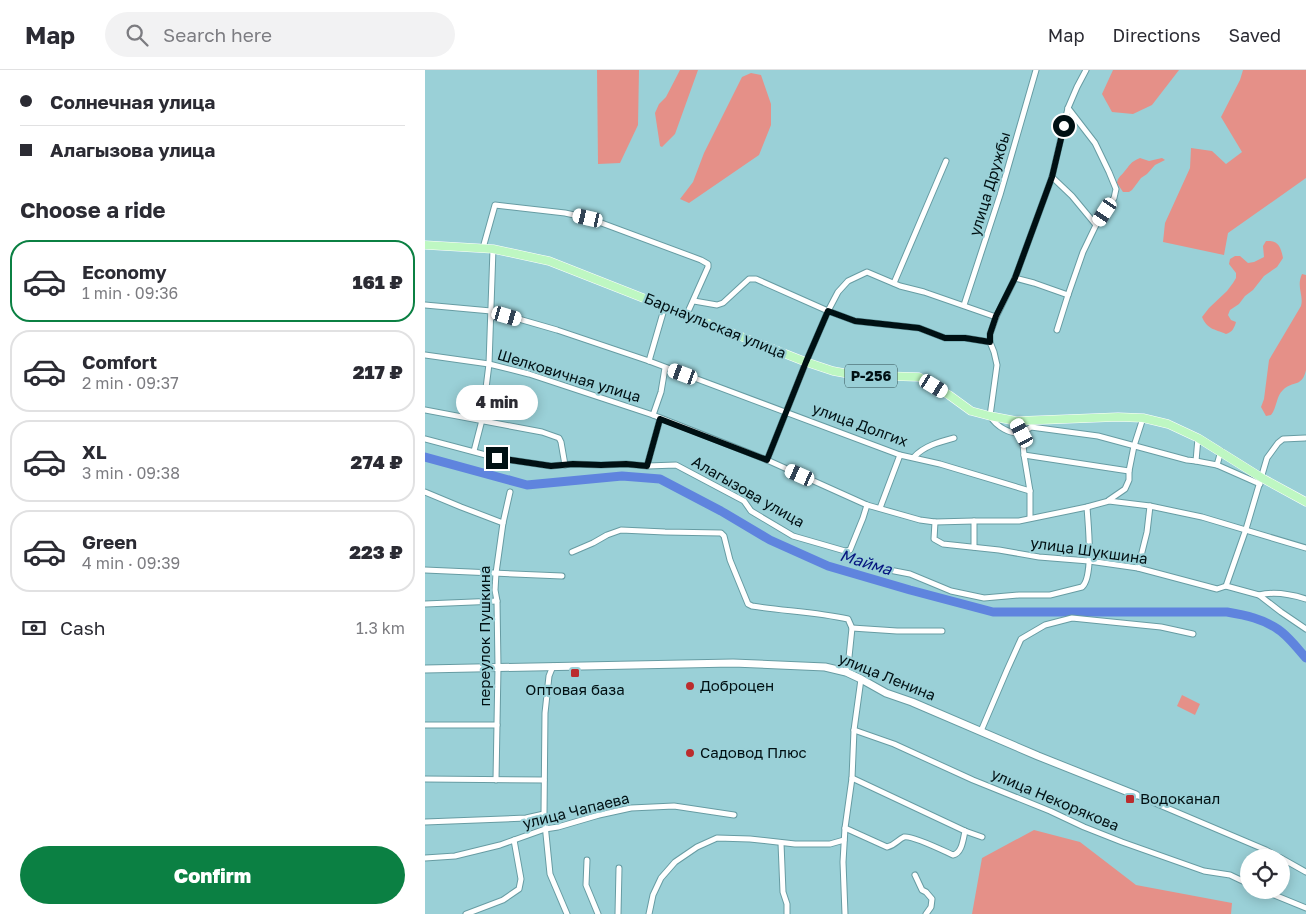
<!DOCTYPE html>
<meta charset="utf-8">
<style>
:root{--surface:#fff;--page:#f2f2f3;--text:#2b2b33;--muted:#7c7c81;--line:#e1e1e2;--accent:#0b8043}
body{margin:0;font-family:"Golos Text",sans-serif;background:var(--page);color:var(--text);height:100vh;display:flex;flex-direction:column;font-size:19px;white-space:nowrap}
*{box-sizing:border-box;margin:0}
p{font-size:16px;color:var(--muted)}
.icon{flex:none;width:28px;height:28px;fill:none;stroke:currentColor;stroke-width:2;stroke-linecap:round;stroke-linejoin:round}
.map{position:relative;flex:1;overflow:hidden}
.details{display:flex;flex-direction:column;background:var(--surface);width:425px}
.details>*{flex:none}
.guide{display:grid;align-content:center;height:110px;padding:0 20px;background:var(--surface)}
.tools{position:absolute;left:815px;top:779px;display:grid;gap:10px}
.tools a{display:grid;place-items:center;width:50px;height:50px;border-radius:50%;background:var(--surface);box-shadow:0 2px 12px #0003;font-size:25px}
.end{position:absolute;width:22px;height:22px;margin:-11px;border:6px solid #001013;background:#fff;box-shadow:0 0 0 2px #fff}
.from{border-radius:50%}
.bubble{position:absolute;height:35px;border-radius:18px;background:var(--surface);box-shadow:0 2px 12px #0003;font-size:16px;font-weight:800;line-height:35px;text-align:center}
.car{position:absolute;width:15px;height:30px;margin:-15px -8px;border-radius:6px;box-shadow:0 0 4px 1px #0007;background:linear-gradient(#fff 24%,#345 0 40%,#fff 0 76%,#345 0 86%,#fff 0)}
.guide b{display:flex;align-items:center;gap:18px;height:48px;font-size:19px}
.guide b+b{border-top:1px solid var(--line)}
.guide i{width:12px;height:12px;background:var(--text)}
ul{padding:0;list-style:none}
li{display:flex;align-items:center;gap:15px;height:82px;margin:0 10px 8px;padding:0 10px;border:2px solid var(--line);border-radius:20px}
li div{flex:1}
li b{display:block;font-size:19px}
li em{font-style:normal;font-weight:800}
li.current{border-color:var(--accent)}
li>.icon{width:45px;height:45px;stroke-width:1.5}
h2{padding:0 20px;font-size:22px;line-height:60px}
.pay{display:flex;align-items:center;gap:12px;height:55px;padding:0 20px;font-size:19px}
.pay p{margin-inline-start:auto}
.action{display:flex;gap:10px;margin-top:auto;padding:10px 20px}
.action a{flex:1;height:58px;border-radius:30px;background:var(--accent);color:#fff;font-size:20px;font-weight:800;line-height:58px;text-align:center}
header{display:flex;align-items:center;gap:30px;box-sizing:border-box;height:70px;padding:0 25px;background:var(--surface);border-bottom:1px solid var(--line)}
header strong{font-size:24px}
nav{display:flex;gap:28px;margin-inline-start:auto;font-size:18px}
.search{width:350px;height:45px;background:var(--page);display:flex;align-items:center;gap:12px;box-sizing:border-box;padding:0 18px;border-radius:28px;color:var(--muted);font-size:19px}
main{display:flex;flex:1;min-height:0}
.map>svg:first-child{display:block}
.green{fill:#e59088}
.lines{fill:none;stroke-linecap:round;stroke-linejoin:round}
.river{stroke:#5f84de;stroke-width:9}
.street-casing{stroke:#679ca3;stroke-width:7}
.secondary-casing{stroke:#679ca3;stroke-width:9}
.primary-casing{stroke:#fff;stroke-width:9}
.street{stroke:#fff;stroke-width:5}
.secondary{stroke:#fff;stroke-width:7}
.primary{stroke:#bef7c2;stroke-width:8}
.route{stroke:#001013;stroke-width:6}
.poi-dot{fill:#bb2c2d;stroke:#9ad0d7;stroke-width:2}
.labels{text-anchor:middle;stroke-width:4.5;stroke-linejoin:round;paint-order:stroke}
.shield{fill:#9ad0d7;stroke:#2e4a4e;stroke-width:1}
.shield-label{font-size:14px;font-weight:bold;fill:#001013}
.street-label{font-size:15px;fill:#001013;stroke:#9ad0d7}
.poi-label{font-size:15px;fill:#001013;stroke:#9ad0d7;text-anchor:start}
.water-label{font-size:16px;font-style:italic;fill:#061680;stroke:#9ad0d7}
</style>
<header>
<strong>Map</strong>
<div class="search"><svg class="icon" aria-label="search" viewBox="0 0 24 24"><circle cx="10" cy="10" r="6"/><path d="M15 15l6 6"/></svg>Search here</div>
<nav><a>Map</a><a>Directions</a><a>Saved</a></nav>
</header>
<main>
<section class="details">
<div class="guide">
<b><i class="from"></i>Солнечная улица</b>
<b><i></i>Алагызова улица</b>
</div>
<h2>Choose a ride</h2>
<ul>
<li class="current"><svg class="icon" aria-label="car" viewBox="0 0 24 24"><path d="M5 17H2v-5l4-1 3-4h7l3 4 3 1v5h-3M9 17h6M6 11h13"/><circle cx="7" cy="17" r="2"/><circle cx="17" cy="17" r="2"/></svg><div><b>Economy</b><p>1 min · 09:36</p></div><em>161 ₽</em></li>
<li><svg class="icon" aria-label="car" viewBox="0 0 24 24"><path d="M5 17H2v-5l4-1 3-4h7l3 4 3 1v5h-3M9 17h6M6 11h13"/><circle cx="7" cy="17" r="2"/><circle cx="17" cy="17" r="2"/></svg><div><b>Comfort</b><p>2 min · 09:37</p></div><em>217 ₽</em></li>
<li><svg class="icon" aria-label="car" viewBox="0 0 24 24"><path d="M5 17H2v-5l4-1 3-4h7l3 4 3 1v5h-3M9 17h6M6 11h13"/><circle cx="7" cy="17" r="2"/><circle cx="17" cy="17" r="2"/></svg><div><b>XL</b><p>3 min · 09:38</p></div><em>274 ₽</em></li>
<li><svg class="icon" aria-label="car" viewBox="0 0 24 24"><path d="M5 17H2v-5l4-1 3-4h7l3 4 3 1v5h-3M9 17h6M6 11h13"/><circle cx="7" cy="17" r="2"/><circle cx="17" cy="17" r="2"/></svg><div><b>Green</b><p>4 min · 09:39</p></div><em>223 ₽</em></li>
</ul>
<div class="pay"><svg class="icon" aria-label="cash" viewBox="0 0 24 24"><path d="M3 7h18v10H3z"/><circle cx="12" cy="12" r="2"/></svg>Cash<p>1.3 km</p></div>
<div class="action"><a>Confirm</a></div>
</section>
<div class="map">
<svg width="881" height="844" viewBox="0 0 881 844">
<rect width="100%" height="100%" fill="#9ad0d7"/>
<g class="green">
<path d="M172,0H214L213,55L195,93L173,94Z"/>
<path d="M255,0H273L250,64L237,77L235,76L230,43L234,34L241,27Z"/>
<path d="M688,0H754L727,35L708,44L687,42L677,24Z"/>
<path d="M818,0H881V108L803,163L799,185L738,172L740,153L765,98L766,78L787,81L801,94L817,82L796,47L815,10Z"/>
<path d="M326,3L336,5L346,34V55L334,85L264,133L255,129L268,112L279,83L317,7Z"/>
<path d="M715,88L724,91L737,88L740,90L730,95L722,104L716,108L707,120L704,122H698L692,113C693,107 695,107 699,102C705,95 705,92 715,88Z"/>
<path d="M841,171C854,170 856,178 858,188L852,197L839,206L828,220L820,226L814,234L805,240L803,245L806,250L811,252C809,259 807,262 801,264C789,259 782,259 777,247L784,238L802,221L808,213L811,208V203L804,194L805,189L810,186H815L823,193L829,192L839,187L838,176Z"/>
<path d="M877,204L881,205V300C877,318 868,310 858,320C851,326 852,338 846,345L841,346L836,337L839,329L844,290L876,236C879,225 871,217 877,204Z"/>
<path d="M757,625L775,634L770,645L752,636Z"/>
<path d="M609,760L655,772L711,815L807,833L806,844H547L557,788Z"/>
</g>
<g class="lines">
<path class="river" d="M0,387L102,415L197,406L235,409L296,441L345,470L403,496L485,520L568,542H802C820,545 839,549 854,560C863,566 873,579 881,588"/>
<g class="street-casing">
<g id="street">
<path d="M661,0L652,17L643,38L627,107L590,208L571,247L565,264V272L569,282L572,295L565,346C571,356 586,366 598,362C601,361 603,359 606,357L673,366L762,390L771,391L792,395L796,381"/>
<path d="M627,107L647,126L671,155"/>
<path d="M58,178L70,135L140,143L163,148L276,190L283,194V197L262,244"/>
<path d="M590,208L609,213L643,225"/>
<path d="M469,213L521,91"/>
<path d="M269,231L292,235L298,233L324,209H331L403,241L430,251L494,258L520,268H540L565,272"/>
<path d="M0,235L66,241L132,260L224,291L475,385L515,394L605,421"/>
<path d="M539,235L575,125L611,0"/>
<path d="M632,260L643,225L658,182L671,155L689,128L691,119L684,102L670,73L643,38"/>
<path d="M0,285L64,294L104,304L228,345L342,390L442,435L495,450L510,452L549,451H594L662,437L684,431L725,436L777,447L881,478"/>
<path d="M224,291L240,236"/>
<path d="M0,340L117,362L134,368L136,372L140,395"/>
<path d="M228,345L236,322L240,298"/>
<path d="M591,351L597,363L599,385L605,421V448"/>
<path d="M0,369L72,388L126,396L148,394L176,395L201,394L222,396L251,395L319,431L326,441L368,466L420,481L425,480L438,448L442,435"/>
<path d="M49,381L57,350L64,294L68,179"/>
<path d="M599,385L704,401"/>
<path d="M489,387C499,376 514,372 529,368"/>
<path d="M342,390L381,292L403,241L413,222L423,211L442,202L475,216L499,222L571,247"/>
<path d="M771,391L773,368"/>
<path d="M792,395L835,414"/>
<path d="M222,396L235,349"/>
<path d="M0,422L36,437L78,453"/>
<path d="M684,430L700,419L704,410V401L709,376L718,348"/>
<path d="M455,438L475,385"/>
<path d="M510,452L509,469L518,474L574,480L614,487L664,491L713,498L792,519L801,516L834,525L856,542L881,559"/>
<path d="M549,477V451"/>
<path d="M147,482L168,473L182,465L196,460L240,462L296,463L299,466L305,490L323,534L327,536C359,541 392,542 423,549L427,558L424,587L421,602"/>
<path d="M454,498L485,504L526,521L559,528L594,525H625L657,517C669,507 663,454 662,437"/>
<path d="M713,498L722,462L725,436"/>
<path d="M0,500L137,506"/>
<path d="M801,516L821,459L842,388L853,373L858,369L880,368"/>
<path d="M834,525C850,521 865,524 881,529"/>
<path d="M0,534L72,531"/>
<path d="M427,558L472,561H517"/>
<path d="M128,596L124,606L120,643L119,744L125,804L142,844"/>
<path d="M0,655H72"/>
<path d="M429,660L469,674L548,710L625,741L659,757L697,772L779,801L805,805L824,814"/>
<path d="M556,661L582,600L596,569L620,555L647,548L736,557L768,564"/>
<path d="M427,708L540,761L557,767"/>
<path d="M0,709L119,710"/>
<path d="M71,710L73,597L72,531L70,520L71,503L78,453L85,422"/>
<path d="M711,725L841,780L855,788"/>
<path d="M0,752L101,748L119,744"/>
<path d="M420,758L462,777C471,775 472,770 479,767C487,765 519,781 528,785C537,783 538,770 540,761"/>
<path d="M356,773L358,822L362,834V844"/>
<path d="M0,788L30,786L75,775L120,759L133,757L174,745L206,738L249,736L309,745"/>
<path d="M856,788L881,802"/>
<path d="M162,790L161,815L173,844"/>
<path d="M490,805L497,820L501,822L507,829L506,837L501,844"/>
<path d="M837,820L881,838"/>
<path d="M41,844L78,830L94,819L96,809L89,770"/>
<path d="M193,844L194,798"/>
<path d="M224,844L228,825L236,808L250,792L272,777L292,768L325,769L370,774H405L419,770"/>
<path d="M420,844L418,792L420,758L427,708L429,660L436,609"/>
</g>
</g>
<g class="secondary-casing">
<path id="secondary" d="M0,599L308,593L400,597L421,602L436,609L461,623L487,632L613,686L711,725"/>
</g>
<g class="primary-casing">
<path id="primary" d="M0,175L68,179L124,191L381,292L408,301L430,305L494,307L524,325L546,341L565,346L591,351L693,347L718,348L743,354L773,368L837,408L881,432"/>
</g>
<use href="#street" class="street"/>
<use href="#secondary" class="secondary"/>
<use href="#primary" class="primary"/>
</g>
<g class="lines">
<path class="route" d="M72,388L126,396L148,394L176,395L201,394L222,396L235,349L342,390L381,292L403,241L430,251L494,258L520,268H540L565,272V264L571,246L590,208L627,107L639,56"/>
</g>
<g class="poi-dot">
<rect x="145" y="598" width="10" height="10" rx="2.5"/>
<circle cx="265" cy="616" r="5"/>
<circle cx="265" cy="683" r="5"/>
<rect x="700" y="724" width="10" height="10" rx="2.5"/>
</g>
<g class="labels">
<rect class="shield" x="420" y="294.5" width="52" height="23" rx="4"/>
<g class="shield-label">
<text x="446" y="311">Р-256</text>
</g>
<g class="street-label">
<text transform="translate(565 114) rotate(-73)" y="5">улица Дружбы</text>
<text transform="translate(290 256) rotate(22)" y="5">Барнаульская улица</text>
<text transform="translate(144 306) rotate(17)" y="5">Шелковичная улица</text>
<text transform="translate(435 355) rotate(20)" y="5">улица Долгих</text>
<text transform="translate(323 422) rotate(30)" y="5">Алагызова улица</text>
<text transform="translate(664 481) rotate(8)" y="5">улица Шукшина</text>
<text transform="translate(60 566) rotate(-90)" y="5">переулок Пушкина</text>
<text transform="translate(462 607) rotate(22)" y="5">улица Ленина</text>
<text transform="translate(630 730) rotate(23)" y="5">улица Некорякова</text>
<text transform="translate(151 741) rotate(-14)" y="5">улица Чапаева</text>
</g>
<g class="poi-label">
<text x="275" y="621">Доброцен</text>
<text x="150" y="625" text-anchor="middle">Оптовая база</text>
<text x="275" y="688">Садовод Плюс</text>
<text x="715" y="734">Водоканал</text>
</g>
<g class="water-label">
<text transform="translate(441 492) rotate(17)" y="6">Майма</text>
</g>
</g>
</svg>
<div class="tools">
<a><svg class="icon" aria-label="locate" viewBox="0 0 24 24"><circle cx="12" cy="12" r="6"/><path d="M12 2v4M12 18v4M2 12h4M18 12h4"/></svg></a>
</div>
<i class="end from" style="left:639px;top:56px"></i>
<i class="end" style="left:72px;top:388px"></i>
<div class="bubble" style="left:31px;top:315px;width:82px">4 min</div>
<i class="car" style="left:680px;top:142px;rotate:213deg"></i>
<i class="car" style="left:163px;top:148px;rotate:283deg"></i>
<i class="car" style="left:82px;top:246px;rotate:106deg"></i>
<i class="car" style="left:258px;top:304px;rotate:290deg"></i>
<i class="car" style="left:509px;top:316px;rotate:121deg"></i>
<i class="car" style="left:597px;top:363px;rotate:332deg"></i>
<i class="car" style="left:375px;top:405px;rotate:294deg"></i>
</div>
</main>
